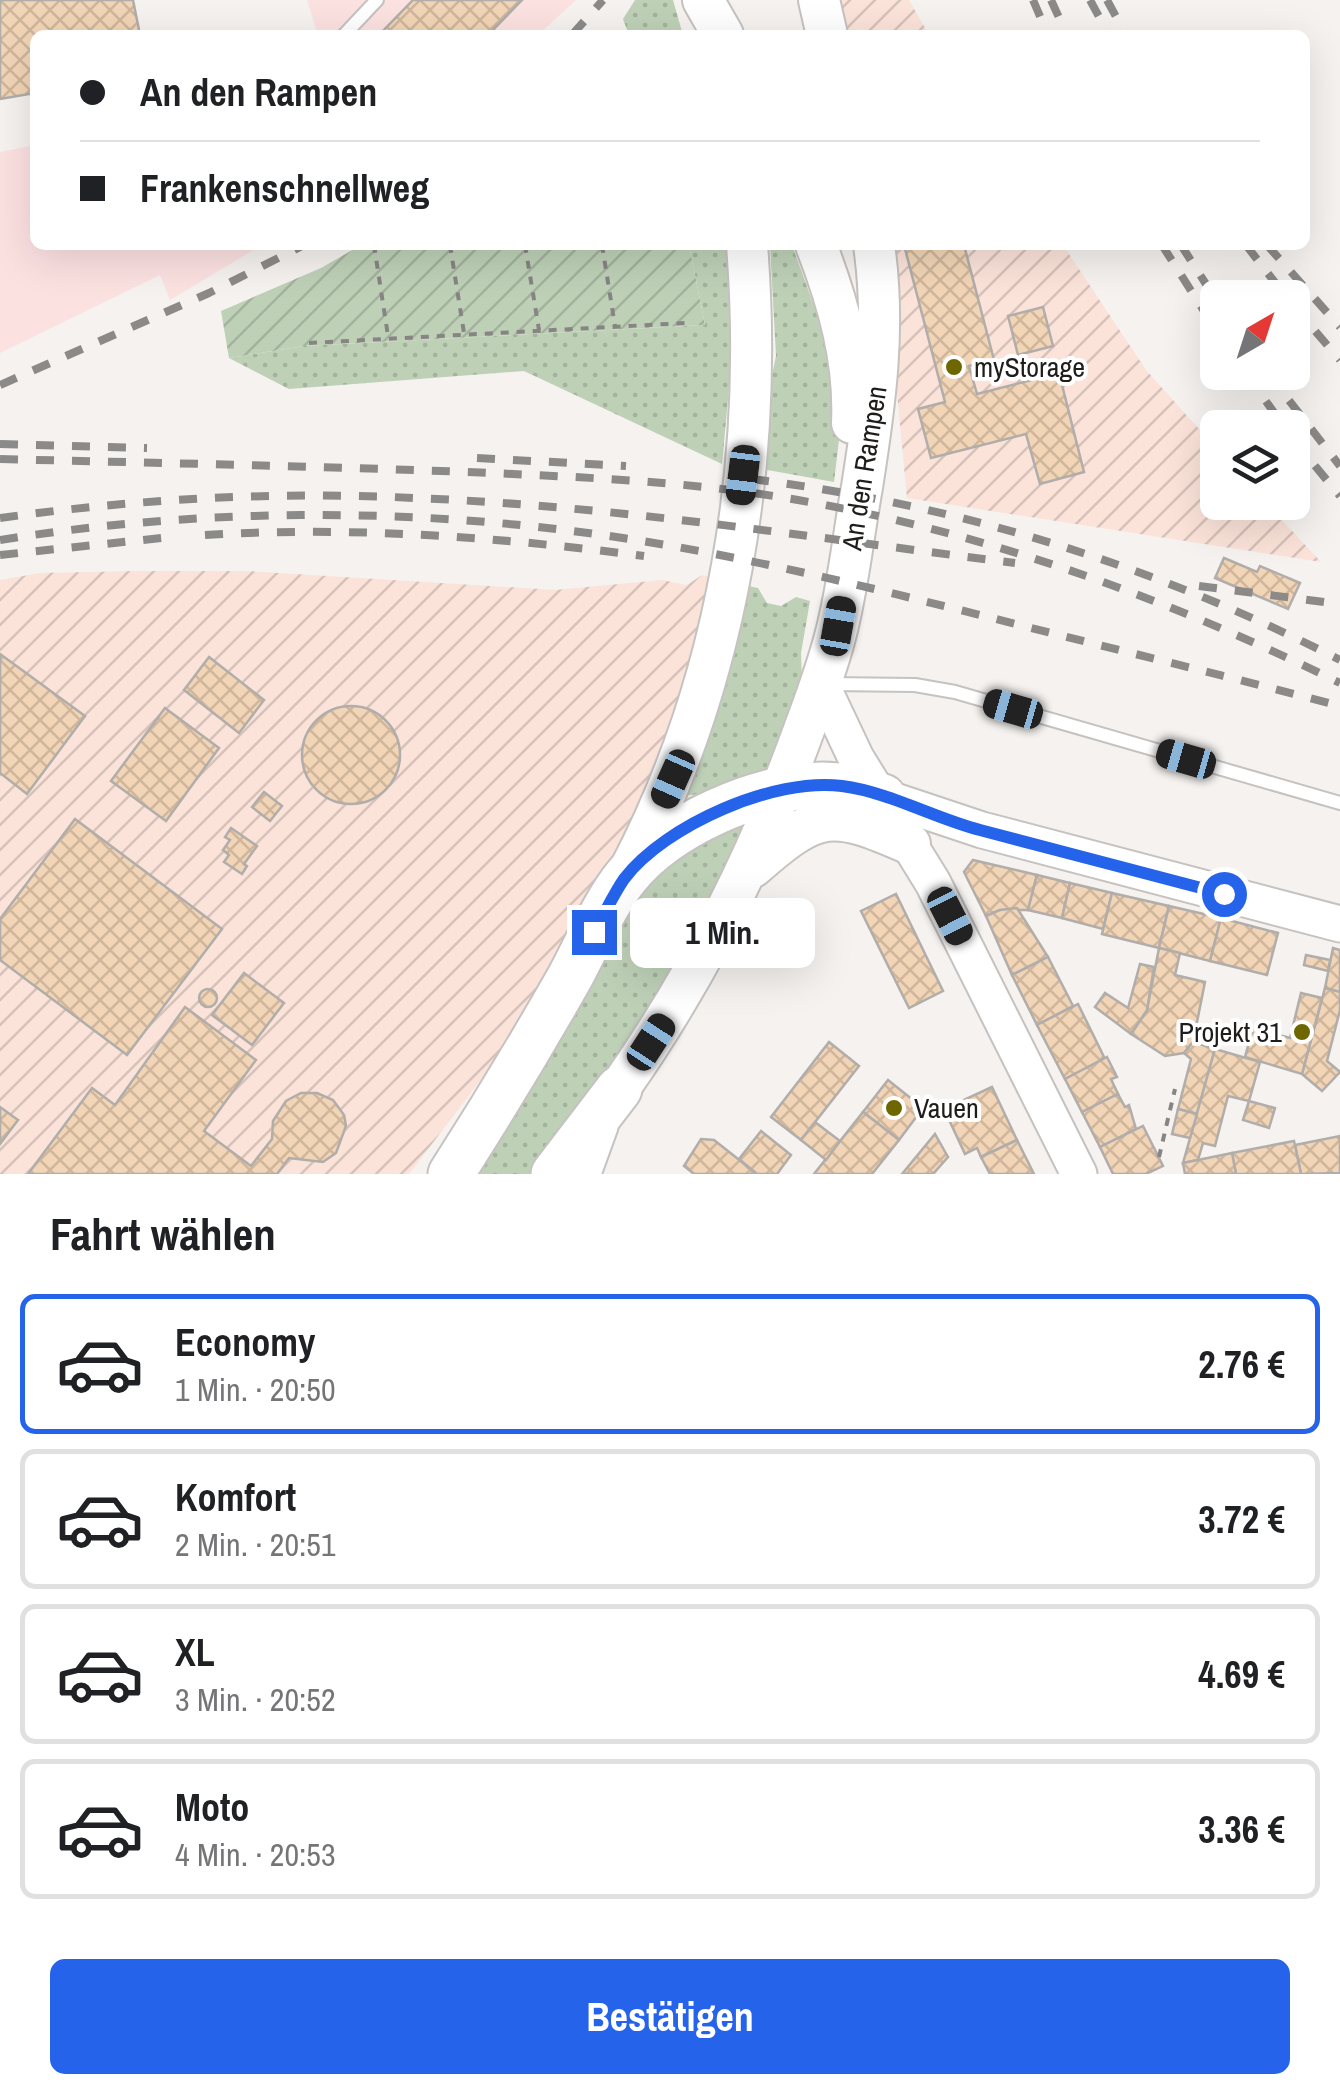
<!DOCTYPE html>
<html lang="de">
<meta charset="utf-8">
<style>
:root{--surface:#fff;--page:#f2f2f2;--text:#202124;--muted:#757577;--line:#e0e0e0;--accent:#2563eb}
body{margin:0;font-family:"Archivo Narrow",sans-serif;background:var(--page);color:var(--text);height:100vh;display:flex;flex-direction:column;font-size:38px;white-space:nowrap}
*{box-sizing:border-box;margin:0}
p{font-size:32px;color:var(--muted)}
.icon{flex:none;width:55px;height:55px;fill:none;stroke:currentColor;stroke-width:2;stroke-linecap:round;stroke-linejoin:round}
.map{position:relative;height:1174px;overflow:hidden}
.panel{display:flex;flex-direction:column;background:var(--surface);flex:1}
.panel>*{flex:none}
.guide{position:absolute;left:30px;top:30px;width:1280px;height:220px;border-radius:15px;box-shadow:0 10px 40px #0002;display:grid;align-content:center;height:220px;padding:0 50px;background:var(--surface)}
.needle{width:65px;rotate:39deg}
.fabs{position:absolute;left:1200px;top:280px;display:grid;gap:20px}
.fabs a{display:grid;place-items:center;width:110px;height:110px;border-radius:15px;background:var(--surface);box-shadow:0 10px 40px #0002;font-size:50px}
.end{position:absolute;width:45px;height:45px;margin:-22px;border:12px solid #2563eb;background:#fff;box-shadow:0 0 0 5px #fff}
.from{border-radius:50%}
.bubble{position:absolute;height:70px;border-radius:15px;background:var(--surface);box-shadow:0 10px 40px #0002;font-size:32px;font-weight:800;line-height:70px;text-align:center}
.car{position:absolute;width:30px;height:60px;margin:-30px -15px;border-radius:12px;box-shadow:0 0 8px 2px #0007;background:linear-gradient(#222 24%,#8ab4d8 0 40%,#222 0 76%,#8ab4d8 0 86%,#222 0)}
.guide b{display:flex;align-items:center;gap:35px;height:95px;font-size:38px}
.guide b+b{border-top:2px solid var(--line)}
.guide i{width:25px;height:25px;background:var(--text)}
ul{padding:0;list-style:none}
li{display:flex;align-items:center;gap:30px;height:140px;margin:0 20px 15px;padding:0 30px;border:5px solid var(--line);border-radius:15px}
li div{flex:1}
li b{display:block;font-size:38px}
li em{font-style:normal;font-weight:800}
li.on{border-color:var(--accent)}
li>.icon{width:90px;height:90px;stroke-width:1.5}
h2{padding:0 50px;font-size:45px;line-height:120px}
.cta{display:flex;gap:20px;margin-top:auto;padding:20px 50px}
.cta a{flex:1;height:115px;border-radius:15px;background:var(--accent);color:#fff;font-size:40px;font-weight:800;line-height:115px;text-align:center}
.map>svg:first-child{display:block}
.commercial{fill:#fce1e1}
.industrial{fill:url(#industrial-furrows)}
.grass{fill:url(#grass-dots)}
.garden{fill:url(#garden-furrows)}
.building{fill:url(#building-cross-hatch);stroke:#b0adaa;stroke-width:2.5}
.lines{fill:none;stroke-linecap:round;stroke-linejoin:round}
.lane-casing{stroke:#c5c2c0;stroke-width:16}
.street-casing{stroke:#c5c2c0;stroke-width:29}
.secondary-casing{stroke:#c5c2c0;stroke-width:39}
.primary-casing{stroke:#c5c2c0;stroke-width:44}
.highway-casing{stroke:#c5c2c0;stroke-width:49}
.path{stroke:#878583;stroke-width:4;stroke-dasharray:8 8;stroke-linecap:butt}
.lane{stroke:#fff;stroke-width:12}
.street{stroke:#fff;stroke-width:25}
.secondary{stroke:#fff;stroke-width:35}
.primary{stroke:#fff;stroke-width:40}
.highway{stroke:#fff;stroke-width:45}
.rail{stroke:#8c8a88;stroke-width:8;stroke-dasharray:18 18;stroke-linecap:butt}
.route{stroke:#2563eb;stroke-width:12}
.poi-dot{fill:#6e6700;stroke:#fff;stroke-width:4}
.labels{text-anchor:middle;stroke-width:8;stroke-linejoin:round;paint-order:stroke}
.poi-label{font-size:28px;fill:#1e1d1c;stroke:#fff;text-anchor:start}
.street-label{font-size:28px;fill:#1e1d1c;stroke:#fff}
</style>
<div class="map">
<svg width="1340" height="1174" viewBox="0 0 1340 1174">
<defs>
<pattern id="industrial-furrows" width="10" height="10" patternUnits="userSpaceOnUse" patternTransform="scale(2.5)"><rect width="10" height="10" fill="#fbe3d9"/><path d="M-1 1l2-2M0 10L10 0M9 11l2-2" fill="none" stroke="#d7c2ba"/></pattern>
<pattern id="grass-dots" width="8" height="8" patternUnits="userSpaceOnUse" patternTransform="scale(2.5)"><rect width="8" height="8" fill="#bed1b7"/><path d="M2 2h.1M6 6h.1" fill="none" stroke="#a3b39d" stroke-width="1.8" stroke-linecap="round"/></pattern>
<pattern id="garden-furrows" width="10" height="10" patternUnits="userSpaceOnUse" patternTransform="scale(2.5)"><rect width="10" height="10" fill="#bed1b7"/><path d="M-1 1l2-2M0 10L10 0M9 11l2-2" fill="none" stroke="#a3b39d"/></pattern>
<pattern id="building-cross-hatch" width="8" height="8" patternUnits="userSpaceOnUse" patternTransform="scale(2.5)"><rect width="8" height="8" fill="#f2d5b6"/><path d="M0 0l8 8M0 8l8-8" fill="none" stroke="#cfb69c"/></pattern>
</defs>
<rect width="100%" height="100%" fill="#f5f2ef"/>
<g class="commercial">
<path d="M307,0H576L538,35H318Z"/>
<path d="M35,145V245H262L170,300L160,275L0,353V152Z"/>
</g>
<g class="industrial">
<path d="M837,0H909L929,35H843Z"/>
<path d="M883,245H1063L1146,370L1217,449L1218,502L1266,503L1321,562L907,498Z"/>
<path d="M138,571H246L555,590L662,580L687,585L702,575L718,579L647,805L541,1001L409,1174H0V580L40,573Z"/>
</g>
<g class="grass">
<path d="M635,0H673L683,35H629L623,19Z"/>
<path d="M689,245H726L733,345L722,464L524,371L289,389L229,358L304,346L705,325Z"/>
<path d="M770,245H792L838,372L841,423L834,482L757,468L759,437L776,356Z"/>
<path d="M739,584L758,588L767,603L781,606L796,597L810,601L801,653L802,681L780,757L771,758L765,771L693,795L677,796L725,652L735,647L731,629Z"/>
<path d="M750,819L655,1010L537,1174H466L652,869Z"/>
</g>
<path class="garden" d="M361,245H689L705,325L304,346L229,358L221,311L321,268Z"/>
<g class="building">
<path d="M0,0H133L140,35H35V93L0,99Z"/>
<path d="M413,0H522L488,35H379Z"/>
<path d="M904,245H964L994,360L969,366L977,394L1059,373L1084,472L1040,484L1026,434L931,458L918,409L945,402Z"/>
<path d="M1043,307L1053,346L1018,355L1008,316Z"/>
<path d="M1224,558L1257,572L1260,566L1300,583L1288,609L1215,578Z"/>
<path d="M0,654L85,716L27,794L0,773Z"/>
<path d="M209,657L264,700L239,733L184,690Z"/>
<circle cx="351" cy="755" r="49"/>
<path d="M165,708L219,748L166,821L111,781Z"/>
<path d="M264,792L282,806L270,821L252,807Z"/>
<path d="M75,819L222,929L127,1055L0,960V919Z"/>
<path d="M231,828L257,846L244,864L247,866L242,874L224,862L229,855L223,850L230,840L225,837Z"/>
<path d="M973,860L1037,875L1028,910H1000L986,916L964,872Z"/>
<path d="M1037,875L1070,883L1062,918L1028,910Z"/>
<path d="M1070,883L1112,893L1103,929L1062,918Z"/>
<path d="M1112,893L1169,906L1159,948L1102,934Z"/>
<path d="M896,894L943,991L909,1008L861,911Z"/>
<path d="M1169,906L1221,918L1210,961L1159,948Z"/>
<path d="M1017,908L1048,957L1012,975L986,916L1000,910Z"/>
<path d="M1221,918L1278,933L1267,975L1210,961Z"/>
<path d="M1159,948L1180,953L1175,975L1205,982L1193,1042L1184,1053L1165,1056L1131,1034L1147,1010Z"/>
<path d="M1333,948L1340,950V992L1325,988Z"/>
<path d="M1306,955L1330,960L1328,971L1304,965Z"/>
<path d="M1048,957L1073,1006L1037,1025L1012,975Z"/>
<path d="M1140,964L1154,967L1147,1010L1131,1034L1095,1007L1105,993L1128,1008Z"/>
<path d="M244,973L284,1003L252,1045L212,1015Z"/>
<path d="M1325,988L1340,992V1010L1327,1061L1340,1072L1322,1091L1302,1074Z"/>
<circle cx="208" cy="998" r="9"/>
<path d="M1301,993L1322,998L1302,1074L1245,1057L1253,1028L1290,1038Z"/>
<path d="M1078,1004L1105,1059L1065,1079L1037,1025Z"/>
<path d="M185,1007L256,1060L204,1131L251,1166L272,1139L273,1121L286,1101L301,1093H317L333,1100L344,1115L346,1126L336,1153L323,1162L289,1158L277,1174H28L92,1088L115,1105Z"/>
<path d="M829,1042L859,1066L801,1140L771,1117Z"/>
<path d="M1193,1042L1215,1049L1197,1114L1178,1109L1191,1059L1184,1053Z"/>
<path d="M1215,1049L1260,1062L1249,1101L1228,1096L1215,1146L1203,1143L1198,1160L1183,1163Z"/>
<path d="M1107,1057L1117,1077L1111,1079L1118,1094L1082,1112L1065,1079Z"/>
<path d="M888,1080L923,1108L899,1140L863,1112Z"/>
<path d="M992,1087L1017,1140L981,1157L977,1148L965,1154L944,1109Z"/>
<path d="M1118,1094L1125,1107L1129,1105L1136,1129L1100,1147L1082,1112Z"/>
<path d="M1249,1101L1275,1108L1269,1128L1243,1120Z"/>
<path d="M0,1107L18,1120L0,1144Z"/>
<path d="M1178,1109L1197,1114L1190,1138L1172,1134Z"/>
<path d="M863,1112L899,1140L872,1174H814Z"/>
<path d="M815,1122L840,1141L826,1160L801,1140Z"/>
<path d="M1143,1126L1163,1166L1146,1174H1113L1100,1147Z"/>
<path d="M761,1131L791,1155L777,1174H757L739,1159Z"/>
<path d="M935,1134L948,1157L933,1174H902Z"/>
<path d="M1340,1136V1173L1301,1174L1295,1145Z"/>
<path d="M701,1139L714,1140L757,1174H694L684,1166Z"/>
<path d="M1017,1140L1034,1174H990L981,1157Z"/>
<path d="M1294,1141L1301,1174H1236L1232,1153Z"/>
<path d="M1232,1153L1236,1174H1185L1183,1163Z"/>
</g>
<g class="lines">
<g class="lane-casing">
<g id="lane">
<path d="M344,35L377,0"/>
<path d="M828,684L915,685L955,692L1340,803"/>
</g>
</g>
<g class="street-casing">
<path id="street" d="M588,1174L605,1127"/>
</g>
<g class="secondary-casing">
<g id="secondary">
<path d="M821,684L856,758L933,883L1079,1174"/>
<path d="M883,797L982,830L1340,924"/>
</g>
</g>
<g class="primary-casing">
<g id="primary">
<path d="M703,0L723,35"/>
<path d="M819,0L827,35"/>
<path d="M816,245C838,302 855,361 852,423"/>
<path d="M753,867C818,810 831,809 910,844"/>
<path d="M629,871C729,680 764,459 747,245"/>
<path d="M619,1089C695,981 755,863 801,738C813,705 826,672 835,637C848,589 853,537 862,487C875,405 886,328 874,245"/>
</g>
</g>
<g class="highway-casing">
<g id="highway">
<path d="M451,1174C492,1110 532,1044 570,977C587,946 604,904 626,877C668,825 757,786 823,785C844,785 863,791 883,797"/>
<path d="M554,1174L619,1089"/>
</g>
</g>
<g class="path">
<path d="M374,245L388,336"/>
<path d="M450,245L464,333"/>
<path d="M525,245L539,330"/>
<path d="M602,245L615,326"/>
<path d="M309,343L686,323"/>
<path d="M1159,1157L1175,1089"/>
</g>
<use href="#lane" class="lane"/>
<use href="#street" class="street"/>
<use href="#secondary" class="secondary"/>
<use href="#primary" class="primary"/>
<use href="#highway" class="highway"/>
<g class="rail">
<path d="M1033,0L1048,35"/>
<path d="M1051,0L1067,35"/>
<path d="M1090,0L1109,35"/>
<path d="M1107,0L1126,35"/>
<path d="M572,35L603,0"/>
<path d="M1162,245L1218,333"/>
<path d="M1181,245L1218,303"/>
<path d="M1246,245L1287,298"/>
<path d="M1267,245L1340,327"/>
<path d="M1292,304L1340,360"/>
<path d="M1245,372L1285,428"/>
<path d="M1267,372L1340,466"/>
<path d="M0,385L209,293L304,245"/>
<path d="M1292,438L1340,496"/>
<path d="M0,444L147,448"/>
<path d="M477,458L626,466"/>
<path d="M0,459C156,463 312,466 468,472C578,477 690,481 798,500C987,533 1169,599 1340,683"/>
<path d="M751,479C956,504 1156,566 1340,660"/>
<path d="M0,518C137,499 276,491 414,498C616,506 815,538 1015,563"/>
<path d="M205,535C353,526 498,537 644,556"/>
<path d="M0,540C192,509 395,507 588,533C723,551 856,584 988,617C1105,647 1223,675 1340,706"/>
<path d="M0,555L171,537"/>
<path d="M1199,586L1340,604"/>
</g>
</g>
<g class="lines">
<path class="route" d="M594,932C604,915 613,895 624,879C665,825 775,777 842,786C889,792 934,818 980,830C1061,852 1143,872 1224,894"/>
</g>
<g class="poi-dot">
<circle cx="954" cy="367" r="10"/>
<circle cx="1302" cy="1032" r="10"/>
<circle cx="894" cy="1108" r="10"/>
</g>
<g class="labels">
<g class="poi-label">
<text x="974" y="377">myStorage</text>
<text x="1282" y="1042" text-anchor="end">Projekt 31</text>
<text x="914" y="1118">Vauen</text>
</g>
<g class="street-label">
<text transform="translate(864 468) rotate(-81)" y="10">An den Rampen</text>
</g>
</g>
</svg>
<div class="fabs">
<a><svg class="needle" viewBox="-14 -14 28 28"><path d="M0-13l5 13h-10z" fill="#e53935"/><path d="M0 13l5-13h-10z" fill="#757577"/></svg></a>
<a><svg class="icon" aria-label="layers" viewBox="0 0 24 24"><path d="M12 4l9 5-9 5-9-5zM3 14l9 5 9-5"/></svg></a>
</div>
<i class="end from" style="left:1224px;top:894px"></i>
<i class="end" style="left:594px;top:932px"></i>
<div class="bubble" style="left:630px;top:898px;width:185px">1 Min.</div>
<i class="car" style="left:743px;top:475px;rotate:187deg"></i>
<i class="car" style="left:838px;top:626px;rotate:10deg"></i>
<i class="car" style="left:1013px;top:709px;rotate:286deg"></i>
<i class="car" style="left:1186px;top:759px;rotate:286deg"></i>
<i class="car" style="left:673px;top:779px;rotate:204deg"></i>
<i class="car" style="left:950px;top:916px;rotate:153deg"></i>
<i class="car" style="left:651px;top:1042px;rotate:33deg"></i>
<div class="guide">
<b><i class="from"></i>An den Rampen</b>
<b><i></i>Frankenschnellweg</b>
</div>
</div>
<section class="panel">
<h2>Fahrt wählen</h2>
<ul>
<li class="on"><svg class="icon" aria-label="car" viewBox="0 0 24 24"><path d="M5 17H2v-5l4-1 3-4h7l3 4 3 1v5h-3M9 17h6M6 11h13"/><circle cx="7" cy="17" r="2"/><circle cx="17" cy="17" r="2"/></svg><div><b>Economy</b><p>1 Min. · 20:50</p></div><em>2.76 €</em></li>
<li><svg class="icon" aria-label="car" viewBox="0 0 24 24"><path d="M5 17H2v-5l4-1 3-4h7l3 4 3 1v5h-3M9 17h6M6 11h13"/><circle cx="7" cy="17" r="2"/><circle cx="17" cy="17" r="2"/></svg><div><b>Komfort</b><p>2 Min. · 20:51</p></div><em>3.72 €</em></li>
<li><svg class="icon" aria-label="car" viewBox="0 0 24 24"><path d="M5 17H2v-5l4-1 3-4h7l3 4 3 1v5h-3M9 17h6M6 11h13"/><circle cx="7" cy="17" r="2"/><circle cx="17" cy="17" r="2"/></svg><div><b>XL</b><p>3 Min. · 20:52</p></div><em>4.69 €</em></li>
<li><svg class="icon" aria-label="car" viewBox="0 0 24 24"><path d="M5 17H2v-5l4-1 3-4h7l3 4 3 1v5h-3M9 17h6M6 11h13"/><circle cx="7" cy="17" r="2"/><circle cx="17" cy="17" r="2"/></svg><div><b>Moto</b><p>4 Min. · 20:53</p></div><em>3.36 €</em></li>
</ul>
<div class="cta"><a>Bestätigen</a></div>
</section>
